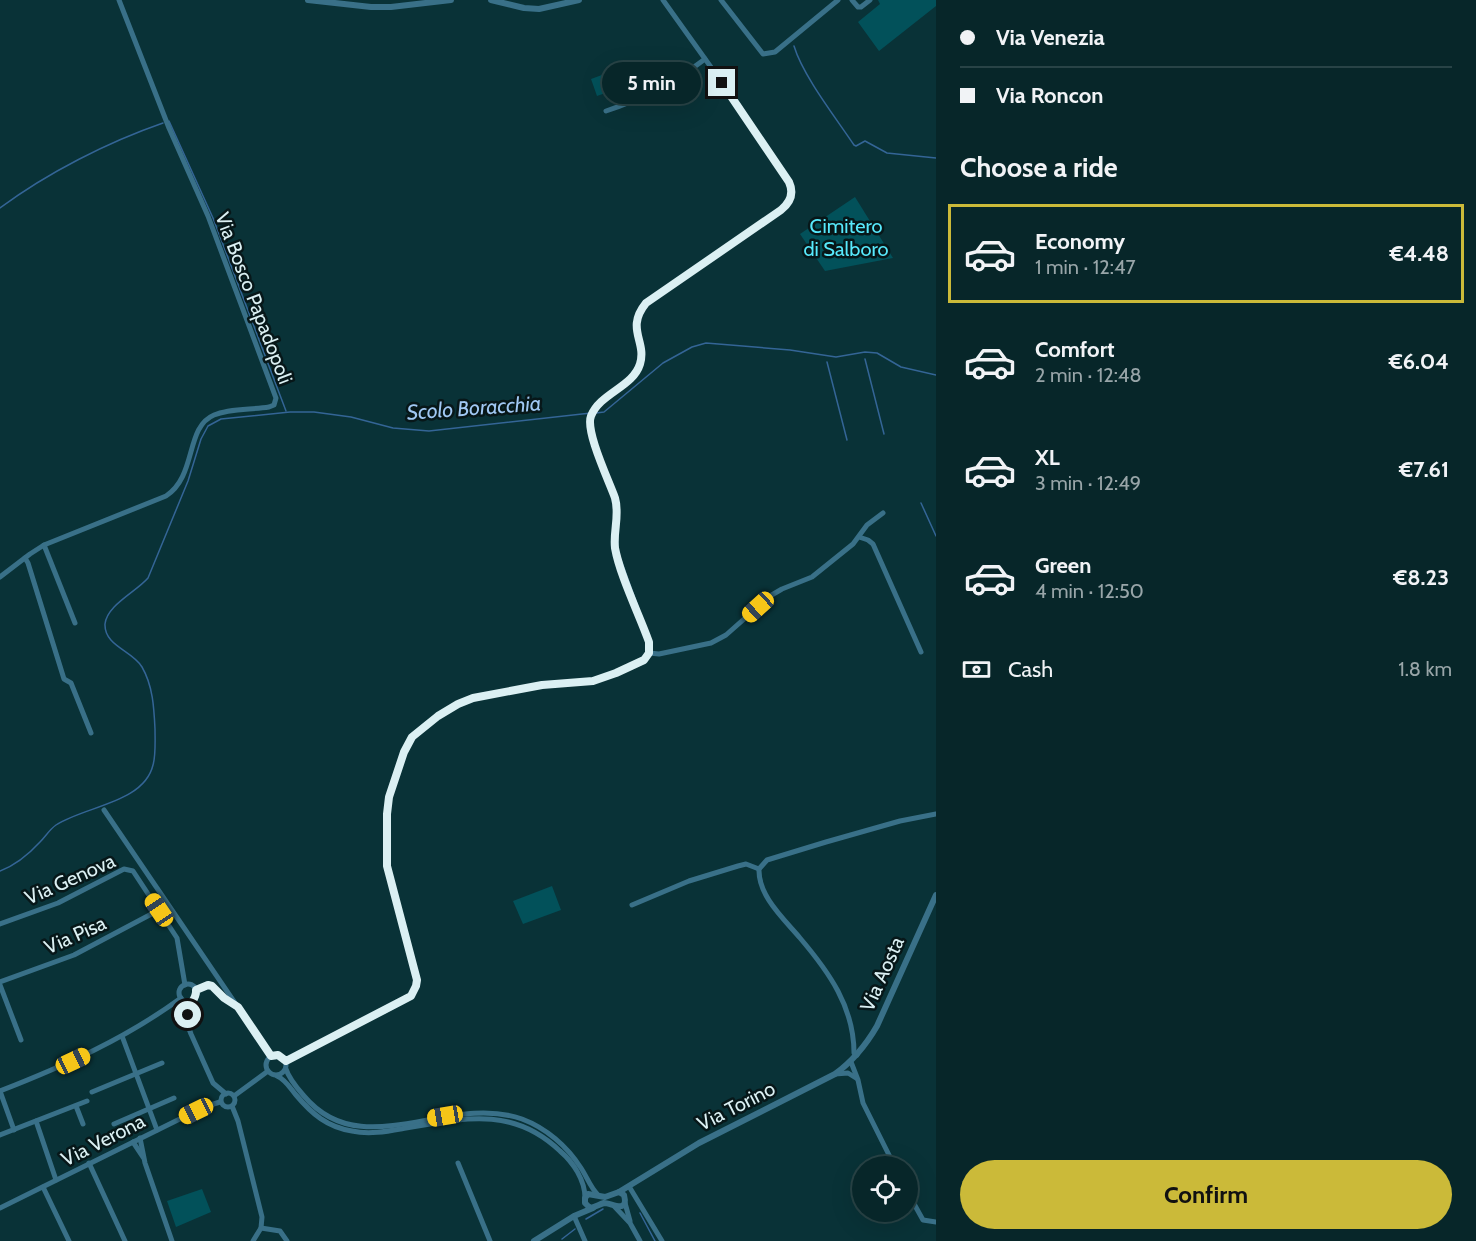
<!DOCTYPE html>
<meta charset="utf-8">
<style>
:root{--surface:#072629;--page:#153235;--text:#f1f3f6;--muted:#98a5a8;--line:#284346;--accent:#cbba39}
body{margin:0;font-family:Cabin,sans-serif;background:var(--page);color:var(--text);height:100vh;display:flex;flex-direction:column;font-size:22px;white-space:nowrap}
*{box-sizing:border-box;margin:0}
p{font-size:20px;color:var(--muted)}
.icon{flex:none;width:33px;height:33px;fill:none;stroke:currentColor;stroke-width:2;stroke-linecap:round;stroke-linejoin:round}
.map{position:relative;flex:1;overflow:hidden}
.panel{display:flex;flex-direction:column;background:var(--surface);width:540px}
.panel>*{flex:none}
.top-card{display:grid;align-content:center;height:132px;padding:0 24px;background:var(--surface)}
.fabs{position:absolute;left:852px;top:1156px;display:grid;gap:12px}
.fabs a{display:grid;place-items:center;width:66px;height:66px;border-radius:50%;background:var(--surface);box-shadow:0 6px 24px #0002,0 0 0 2px var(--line);font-size:30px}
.end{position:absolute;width:27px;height:27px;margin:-14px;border:8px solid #dbf0f3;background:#111;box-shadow:0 0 0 3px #111}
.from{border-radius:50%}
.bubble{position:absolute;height:42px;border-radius:21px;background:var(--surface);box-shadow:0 6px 24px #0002,0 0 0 2px var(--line);font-size:20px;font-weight:700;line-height:42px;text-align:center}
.car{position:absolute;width:18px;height:36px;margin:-18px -9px;border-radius:8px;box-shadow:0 0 4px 2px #0007;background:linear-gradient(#f5c518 24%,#345 0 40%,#f5c518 0 76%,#345 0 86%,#f5c518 0)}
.top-card b{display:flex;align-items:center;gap:21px;height:57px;font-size:22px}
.top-card b+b{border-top:2px solid var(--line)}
.top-card i{width:15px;height:15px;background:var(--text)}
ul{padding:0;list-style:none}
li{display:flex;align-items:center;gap:18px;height:99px;margin:0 12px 9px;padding:0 12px;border:3px solid transparent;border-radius:0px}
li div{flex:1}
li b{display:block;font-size:22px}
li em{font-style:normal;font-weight:700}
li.active{border-color:var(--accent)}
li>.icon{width:54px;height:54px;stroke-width:1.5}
h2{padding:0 24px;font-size:27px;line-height:72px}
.pay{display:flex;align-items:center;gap:15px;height:66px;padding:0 24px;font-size:22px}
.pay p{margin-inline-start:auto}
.primary-button{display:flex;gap:12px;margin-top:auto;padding:12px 24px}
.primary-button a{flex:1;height:69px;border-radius:36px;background:var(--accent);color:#111;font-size:24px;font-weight:700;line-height:69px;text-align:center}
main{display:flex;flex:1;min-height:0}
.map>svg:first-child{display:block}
.green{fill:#02515a}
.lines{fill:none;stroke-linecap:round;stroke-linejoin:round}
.stream{stroke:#346596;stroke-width:1.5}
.minor{stroke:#397088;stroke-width:5}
.tertiary{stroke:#397088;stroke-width:6}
.route{stroke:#dbf0f3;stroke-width:8}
.labels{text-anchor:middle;stroke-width:5;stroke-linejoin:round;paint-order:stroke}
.park-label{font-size:20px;fill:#57e9fc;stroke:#071719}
.street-label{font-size:20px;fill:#dbf0f3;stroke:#071719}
.water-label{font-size:21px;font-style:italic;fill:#a0c8f3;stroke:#071719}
</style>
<main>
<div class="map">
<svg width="936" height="1241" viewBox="0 0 936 1241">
<rect width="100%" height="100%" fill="#093237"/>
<g class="green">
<path d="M878,0H936V6L879,51L858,22L880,4Z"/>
<path d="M618,69L629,98L625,99L623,93L619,95L617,89L597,96L591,79Z"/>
<path d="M855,197L893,258L825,271L800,234Z"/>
<path d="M552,886L561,910L523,924L513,901Z"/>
<path d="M202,1189L211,1212L176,1227L167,1201Z"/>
</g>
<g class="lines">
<g class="stream">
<path d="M794,46C803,76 836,118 854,145L856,146L865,141L887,153L936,158"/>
<path d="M169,121L213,218L286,411"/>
<path d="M0,208C47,173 108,142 163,123"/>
<path d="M865,359L884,434"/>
<path d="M827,362L847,440"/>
<path d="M596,413L604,412L663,363L692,347L706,343L790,350L836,357L865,352L877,353L901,367L936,375"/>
<path d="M921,503L936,536"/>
<path d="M0,871C16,865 29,854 40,842C45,837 50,829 56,825C85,806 144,803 153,765C156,755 155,740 155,729C154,708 153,686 142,667C133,651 104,646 105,624C107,605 136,592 148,578L188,481L201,439L208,426L221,419L290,412H314L351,417L393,428L429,431L591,413"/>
<path d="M640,1213L655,1241"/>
<path d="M586,1219L603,1209"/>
<path d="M562,1239L575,1229"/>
</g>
<g class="minor">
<path d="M721,0L763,54L775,52L838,0"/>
<path d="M852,0L858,7H861L870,0"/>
<path d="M606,111C642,99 675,82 705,59"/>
<path d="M859,537L868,540L873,544L921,652"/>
<path d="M44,545L75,623"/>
<path d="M25,558L28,563L64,679L71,683L91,733"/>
<path d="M0,577L30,554L44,545L166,496C197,476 185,427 214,415C230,408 251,410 269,407L274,405L276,398L208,216L169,128L119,0"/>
<path d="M649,653L659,654L711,643L726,635L770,596L782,589L812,577L853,544L867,525L883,513"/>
<path d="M104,810L271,1056"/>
<path d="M632,905L689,881L738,866L746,864L759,869"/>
<path d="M0,924L58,903L124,869L133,871L177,938L185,985"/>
<path d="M0,982L74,955L159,910"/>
<circle cx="188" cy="993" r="9"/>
<path d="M0,985L21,1040"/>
<path d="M196,990L212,985L224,998L236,1006"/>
<path d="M192,1001L188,1005V1026L191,1034L213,1083L226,1094"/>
<path d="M122,1036L157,1130"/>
<circle cx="276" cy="1065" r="10"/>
<path d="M857,1055L854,1053C854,1007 829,972 800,938C784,919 758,896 759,869L767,860L826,842L900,821L936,814"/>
<path d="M286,1061L404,1001C414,994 418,987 416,975L387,866V814L389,797L404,752L412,737L426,724L452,707L473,698L542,685L593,681L616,673L644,660L649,653V642L617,554C613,536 620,518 615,500C609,479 582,432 592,413C603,393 633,386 640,364C648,342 625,330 646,303L781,210L791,198L792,188L789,182L738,105L663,0"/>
<path d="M851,1062L858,1080L863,1103L895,1167"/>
<path d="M286,1069C289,1079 297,1088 304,1096C362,1165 447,1093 522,1119C546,1128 567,1146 581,1168C587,1177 590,1187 598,1195"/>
<path d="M835,1074L848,1073L856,1078"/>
<path d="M277,1076C286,1080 290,1088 296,1095C312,1114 327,1127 352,1131C370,1135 389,1131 406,1128C464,1118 513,1106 560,1151C573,1162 585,1180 585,1198"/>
<path d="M0,1091C64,1066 125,1039 181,998"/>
<path d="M0,1091L14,1130"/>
<path d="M92,1092L162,1063"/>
<circle cx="228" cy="1100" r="7"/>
<path d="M234,1096L268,1071"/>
<path d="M76,1106L83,1124"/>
<path d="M232,1106L238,1121L262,1217L261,1228L253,1241"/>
<path d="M36,1121L56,1180"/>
<path d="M114,1124L174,1098"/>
<path d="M0,1135L87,1101"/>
<path d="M140,1138L145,1163L172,1241"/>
<path d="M133,1142L143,1157"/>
<path d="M89,1163L125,1241"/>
<path d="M458,1163L490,1241"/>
<path d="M43,1187L69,1241"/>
<path d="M630,1188L662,1241"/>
<path d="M908,1193L923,1220L936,1222"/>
<path d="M625,1203L630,1221"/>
<path d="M614,1206L630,1223L640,1241"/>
<path d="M0,1208L204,1107L220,1102"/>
<path d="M574,1216L585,1241"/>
<path d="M261,1228L280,1231L287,1241"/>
</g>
<g class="tertiary">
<path d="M308,0L371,7H391L451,0"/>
<path d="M491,0L524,8L539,9L579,0"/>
<path d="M619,1192L699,1143L835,1074C853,1061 866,1045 877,1026L936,895"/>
<path d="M619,1192L624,1195C629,1214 612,1203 604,1203C600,1204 595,1207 590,1208L585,1203V1198L588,1194L605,1197Z"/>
<path d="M534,1241L574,1216L593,1208"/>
</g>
</g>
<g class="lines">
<path class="route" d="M188,1015C188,1003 197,1000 196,990L208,985L212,986L224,998L238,1007L271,1056L278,1055L286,1061L411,996L416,986L417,980L387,866V814L389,797L404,752L412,737L438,716L458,704L473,698L542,685L593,681L616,673L644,660L649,653V642C639,614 620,576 615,548C613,531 620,515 615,498C609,481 585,431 591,416C600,393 633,387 640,364C647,341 625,329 646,303L781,210C791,202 794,193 789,182L722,83"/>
</g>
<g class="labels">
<g class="park-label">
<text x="846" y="233">Cimitero<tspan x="846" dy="23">di Salboro</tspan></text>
</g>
<g class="street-label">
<text transform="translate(254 298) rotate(69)" y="7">Via Bosco Papadopoli</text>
<text transform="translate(70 879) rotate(-24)" y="7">Via Genova</text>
<text transform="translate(75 935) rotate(-24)" y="7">Via Pisa</text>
<text transform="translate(882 974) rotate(-66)" y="7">Via Aosta</text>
<text transform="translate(736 1106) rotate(-27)" y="7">Via Torino</text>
<text transform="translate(103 1140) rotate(-27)" y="7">Via Verona</text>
</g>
<g class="water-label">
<text transform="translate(474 408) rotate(-4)" y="7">Scolo Boracchia</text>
</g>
</g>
</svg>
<div class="fabs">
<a><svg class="icon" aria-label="locate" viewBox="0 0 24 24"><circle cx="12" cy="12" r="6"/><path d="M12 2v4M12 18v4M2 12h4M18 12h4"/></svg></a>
</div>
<i class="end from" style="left:188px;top:1015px"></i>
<i class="end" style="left:722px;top:83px"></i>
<div class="bubble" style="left:602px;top:62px;width:99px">5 min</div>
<i class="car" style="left:758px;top:607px;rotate:228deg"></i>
<i class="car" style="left:159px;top:910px;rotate:326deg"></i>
<i class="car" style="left:73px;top:1061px;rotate:65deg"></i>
<i class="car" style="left:196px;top:1111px;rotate:244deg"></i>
<i class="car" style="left:445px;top:1116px;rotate:260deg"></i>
</div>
<section class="panel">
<div class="top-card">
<b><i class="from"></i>Via Venezia</b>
<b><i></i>Via Roncon</b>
</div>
<h2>Choose a ride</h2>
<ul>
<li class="active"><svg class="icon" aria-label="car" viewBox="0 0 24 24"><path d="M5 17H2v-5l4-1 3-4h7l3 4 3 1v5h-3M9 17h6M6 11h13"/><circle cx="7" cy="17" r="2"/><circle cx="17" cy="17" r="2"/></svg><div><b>Economy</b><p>1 min · 12:47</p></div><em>€4.48</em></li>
<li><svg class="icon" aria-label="car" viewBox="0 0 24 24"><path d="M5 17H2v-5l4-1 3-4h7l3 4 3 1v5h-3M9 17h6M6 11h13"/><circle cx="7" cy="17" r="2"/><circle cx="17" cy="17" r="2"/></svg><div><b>Comfort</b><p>2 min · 12:48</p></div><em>€6.04</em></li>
<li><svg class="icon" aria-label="car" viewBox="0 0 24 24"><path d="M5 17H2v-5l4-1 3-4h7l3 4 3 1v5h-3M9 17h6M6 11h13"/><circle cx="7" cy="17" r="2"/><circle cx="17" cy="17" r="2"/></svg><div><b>XL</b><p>3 min · 12:49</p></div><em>€7.61</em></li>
<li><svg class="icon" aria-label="car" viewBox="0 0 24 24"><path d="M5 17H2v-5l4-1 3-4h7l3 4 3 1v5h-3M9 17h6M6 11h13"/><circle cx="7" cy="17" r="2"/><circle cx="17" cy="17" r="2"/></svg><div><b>Green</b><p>4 min · 12:50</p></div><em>€8.23</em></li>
</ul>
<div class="pay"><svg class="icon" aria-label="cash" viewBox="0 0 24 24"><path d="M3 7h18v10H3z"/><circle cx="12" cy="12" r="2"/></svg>Cash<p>1.8 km</p></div>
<div class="primary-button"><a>Confirm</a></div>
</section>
</main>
